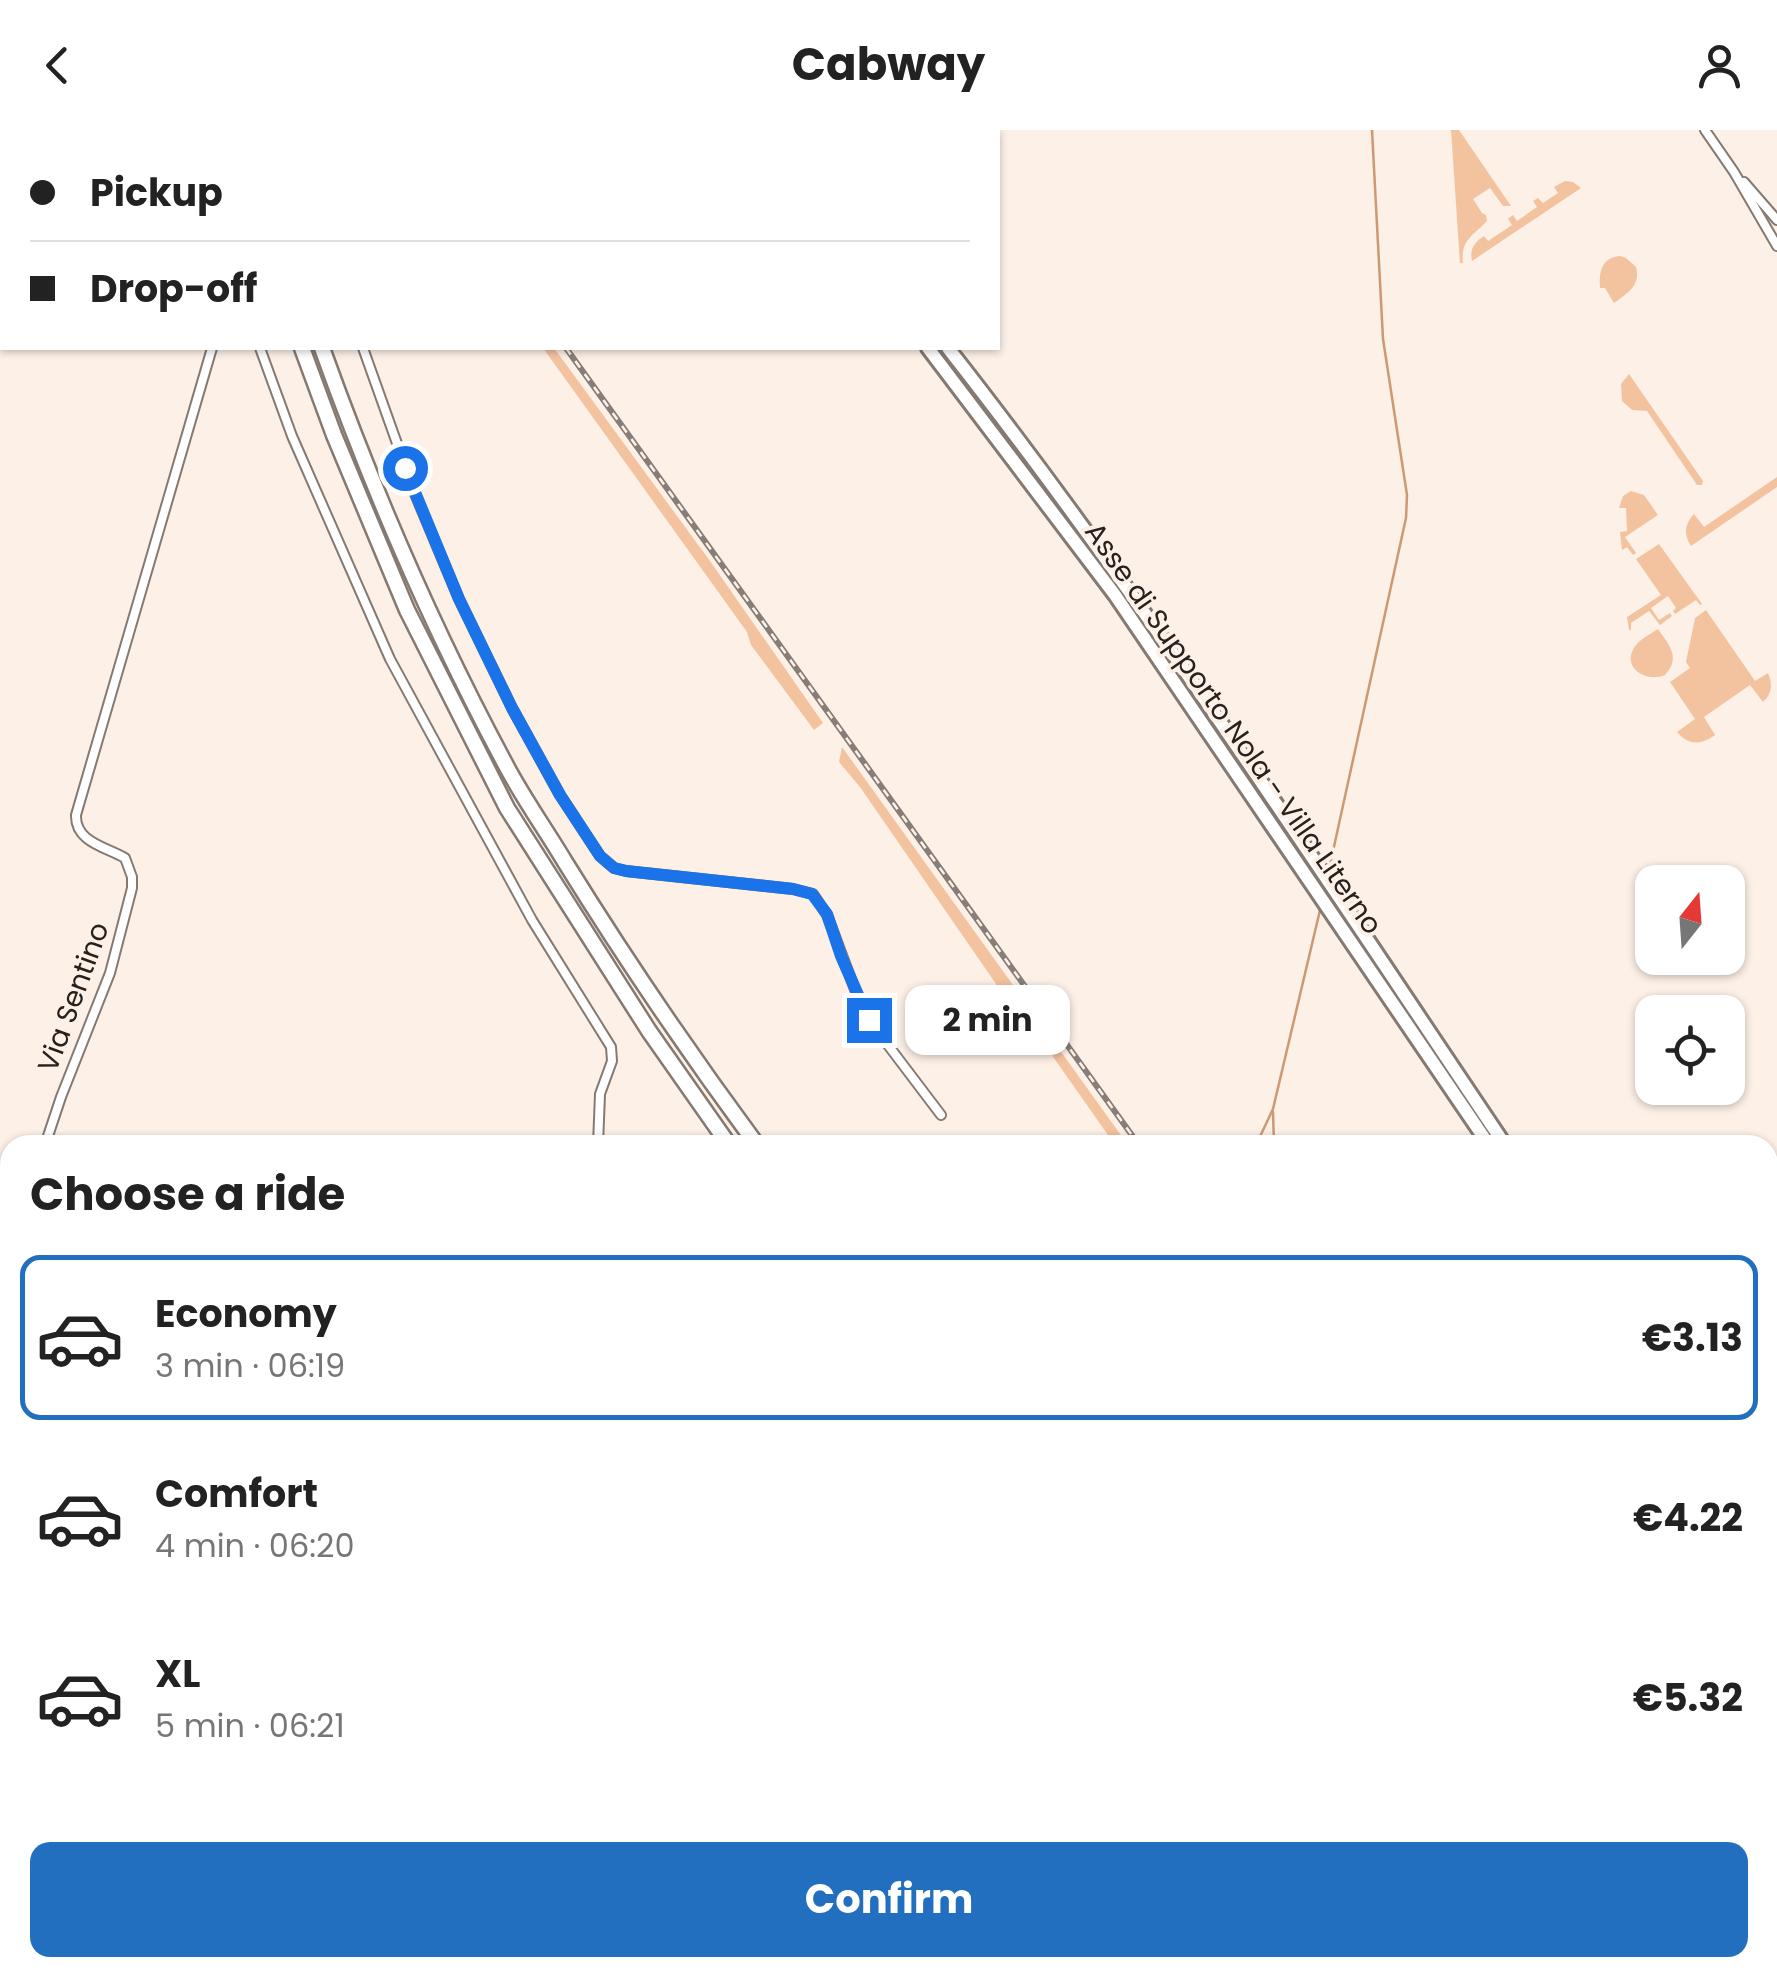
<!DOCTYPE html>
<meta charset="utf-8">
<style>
:root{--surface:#fff;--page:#f6f6f6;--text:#222;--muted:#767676;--line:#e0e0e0;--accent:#216fbe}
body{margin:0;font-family:Poppins,sans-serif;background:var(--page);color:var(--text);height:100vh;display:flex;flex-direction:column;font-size:38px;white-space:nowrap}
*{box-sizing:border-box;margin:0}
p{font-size:32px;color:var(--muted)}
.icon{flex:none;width:55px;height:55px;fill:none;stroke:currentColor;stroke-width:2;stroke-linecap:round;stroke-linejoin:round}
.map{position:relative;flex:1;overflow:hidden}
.details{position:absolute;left:0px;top:1005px;width:1778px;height:842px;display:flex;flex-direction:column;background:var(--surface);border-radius:30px 30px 0 0;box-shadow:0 2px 8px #0004}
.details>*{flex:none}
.top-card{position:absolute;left:0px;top:0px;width:1000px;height:220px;box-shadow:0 2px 8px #0004;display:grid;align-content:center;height:220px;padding:0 30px;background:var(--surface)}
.needle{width:65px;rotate:17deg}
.tools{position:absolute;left:1635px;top:735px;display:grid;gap:20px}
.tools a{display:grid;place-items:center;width:110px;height:110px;border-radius:20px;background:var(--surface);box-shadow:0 2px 8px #0004;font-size:50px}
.end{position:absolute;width:45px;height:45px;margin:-22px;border:12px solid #1a73e8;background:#fff;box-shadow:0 0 0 5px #fff}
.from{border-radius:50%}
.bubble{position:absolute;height:70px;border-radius:20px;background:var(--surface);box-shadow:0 2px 8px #0004;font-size:32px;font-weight:700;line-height:70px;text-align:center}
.top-card b{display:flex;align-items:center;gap:35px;height:95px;font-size:38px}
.top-card b+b{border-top:2px solid var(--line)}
.top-card i{width:25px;height:25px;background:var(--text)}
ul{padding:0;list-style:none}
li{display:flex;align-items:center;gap:30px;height:165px;margin:0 20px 15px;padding:0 10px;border:5px solid transparent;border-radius:20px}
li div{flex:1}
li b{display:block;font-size:38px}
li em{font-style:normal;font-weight:700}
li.current{border-color:var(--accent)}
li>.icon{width:90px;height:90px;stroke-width:1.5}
h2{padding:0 30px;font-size:45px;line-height:120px}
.button{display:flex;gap:20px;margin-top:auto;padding:20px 30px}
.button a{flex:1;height:115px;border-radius:20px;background:var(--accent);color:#fff;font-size:40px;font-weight:700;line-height:115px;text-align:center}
header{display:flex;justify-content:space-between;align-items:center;height:130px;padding:0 30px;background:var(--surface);font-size:45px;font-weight:700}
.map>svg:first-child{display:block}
.green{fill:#f3c3a0}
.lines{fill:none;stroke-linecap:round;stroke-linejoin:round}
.stream{stroke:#cc9973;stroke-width:2.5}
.minor-casing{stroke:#857a72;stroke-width:12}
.trunk-casing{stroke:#857a72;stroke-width:18}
.motorway-casing{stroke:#857a72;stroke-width:19}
.minor{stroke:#fff;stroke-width:8}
.trunk{stroke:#fff;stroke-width:12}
.motorway{stroke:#fff;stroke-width:14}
.rail-casing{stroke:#877e79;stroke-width:6}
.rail{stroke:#fdf0e7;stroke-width:2.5;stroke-dasharray:8;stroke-linecap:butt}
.route{stroke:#1a73e8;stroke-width:12}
.labels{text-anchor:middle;stroke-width:8;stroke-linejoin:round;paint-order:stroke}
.street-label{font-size:28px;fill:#26211e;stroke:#fdf0e7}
</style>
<header><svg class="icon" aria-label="back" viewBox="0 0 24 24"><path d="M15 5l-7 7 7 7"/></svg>Cabway<svg class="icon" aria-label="person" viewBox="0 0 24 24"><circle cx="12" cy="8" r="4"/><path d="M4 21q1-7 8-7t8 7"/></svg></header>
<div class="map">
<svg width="1777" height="1847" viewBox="0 0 1777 1847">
<rect width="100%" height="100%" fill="#fdf0e7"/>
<g class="green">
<path d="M1451,0H1459L1511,76H1503L1490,58L1473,69L1482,83L1486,85L1487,91C1474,105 1460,110 1463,133H1460Z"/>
<path d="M1565,51L1573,52L1581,58L1472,131C1469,119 1475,112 1484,106L1488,111L1512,95L1508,89L1513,85L1517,91L1537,77L1533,71L1538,68L1543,73L1558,63L1554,57Z"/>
<path d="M1620,126L1626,128L1636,137C1641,155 1628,163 1614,173L1605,158H1600C1599,142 1601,128 1620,126Z"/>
<path d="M543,218H554L710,431L823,593L814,600L751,515L747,502Z"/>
<path d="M1629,244L1703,351L1702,355H1697L1647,281L1632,280L1622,271L1621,254Z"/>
<path d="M1777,347V357L1691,416C1683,404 1685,394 1694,384L1704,397Z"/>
<path d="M1631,361L1644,365L1658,385L1625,407L1636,423L1633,425L1627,417L1622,420L1620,402L1627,401L1626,378H1619L1623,366Z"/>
<path d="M1659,414L1702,474L1700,475L1696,470L1675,484L1673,481L1676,478L1668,466L1651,478L1659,490L1670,483L1672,486L1660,495L1649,481L1631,493V500H1629L1627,487L1661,465L1636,429Z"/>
<path d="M1706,480L1755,551L1768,543C1773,554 1772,564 1763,572L1750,555L1704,587L1715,605C1701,615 1689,616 1677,602L1695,589L1670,552L1690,538L1686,532L1695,488Z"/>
<path d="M1658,499C1670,516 1681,528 1665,545C1643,554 1619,534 1637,514C1642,508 1652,503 1658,499Z"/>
<path d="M842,617L1128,1015H1115L1030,894L1024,892L1017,897L1007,883L996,854L860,657L839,632Z"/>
</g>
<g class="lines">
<g class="stream">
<path d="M1328,744L1406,388L1407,365L1383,209L1372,0"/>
<path d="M1273,982L1274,1015"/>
<path d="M1256,1015L1273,979L1321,776"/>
<path d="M1768,1519L1777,1520"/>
<path d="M1489,1847L1490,1838"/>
</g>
<g class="minor-casing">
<g id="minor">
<path d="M183,0L184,2"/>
<path d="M293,0L294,2"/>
<path d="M1705,0L1734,42L1777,116"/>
<path d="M1744,52L1777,90"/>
<path d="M260,218L292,306L390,529L532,790L611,917L612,931L600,964L598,1015"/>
<path d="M363,218L415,364L459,469L512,578L560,665L600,726L614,738L626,741L793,759L813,764L827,785L860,873L869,890L941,985"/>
<path d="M45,1015L61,967L110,843L132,758V747L125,728C106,717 75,712 76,685L212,218"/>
<path d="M0,1142L10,1119"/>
<path d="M0,1677L10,1716"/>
<path d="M41,1838L44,1847"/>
<path d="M393,1847L398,1838"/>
</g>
</g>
<g class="trunk-casing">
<g id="trunk">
<path d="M758,0L760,2"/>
<path d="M778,0L780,2"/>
<path d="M928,218L1115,465L1489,1015"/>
<path d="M948,218C1148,473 1324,746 1505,1015"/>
<path d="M1768,1403L1777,1417"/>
<path d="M1768,1426L1777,1440"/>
<path d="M1768,1586L1777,1594"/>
<path d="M1768,1813L1777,1826"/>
</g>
</g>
<g class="motorway-casing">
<g id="motorway">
<path d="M223,0L224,2"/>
<path d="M244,0L245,2"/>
<path d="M302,218L334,305L407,480L507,678L649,901L729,1015"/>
<path d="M322,218C374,363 436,506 509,641C526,672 547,702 565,732C625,829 689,923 757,1015"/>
<path d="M1362,1838L1370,1847"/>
<path d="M1383,1838L1390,1847"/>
</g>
</g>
<use href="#minor" class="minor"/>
<use href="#trunk" class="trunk"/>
<use href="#motorway" class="motorway"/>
<g class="rail-casing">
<g id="rail">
<path d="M403,0L405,2"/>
<path d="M566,218L1139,1015"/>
<path d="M1724,1838L1731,1847"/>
</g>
</g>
<use href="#rail" class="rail"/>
</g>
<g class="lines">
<path class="route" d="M405,338L459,469L512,578L560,665L600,726L614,738L626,741L793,759L812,764L827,784L841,826L869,890"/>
</g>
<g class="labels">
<g class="street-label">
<text transform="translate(1234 598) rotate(55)" y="10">Asse di Supporto Nola - Villa Literno</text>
<text transform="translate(73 867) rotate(-70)" y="10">Via Sentino</text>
</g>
</g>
</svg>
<div class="tools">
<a><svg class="needle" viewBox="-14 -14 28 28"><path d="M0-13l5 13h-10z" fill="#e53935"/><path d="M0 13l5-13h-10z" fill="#767676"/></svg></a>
<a><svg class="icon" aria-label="locate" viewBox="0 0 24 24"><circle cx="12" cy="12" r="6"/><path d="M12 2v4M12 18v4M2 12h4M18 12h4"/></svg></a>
</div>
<i class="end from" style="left:405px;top:338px"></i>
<i class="end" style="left:869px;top:890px"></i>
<div class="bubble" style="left:905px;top:855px;width:165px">2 min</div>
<div class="top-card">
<b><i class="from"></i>Pickup</b>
<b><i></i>Drop-off</b>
</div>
<section class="details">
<h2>Choose a ride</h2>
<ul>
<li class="current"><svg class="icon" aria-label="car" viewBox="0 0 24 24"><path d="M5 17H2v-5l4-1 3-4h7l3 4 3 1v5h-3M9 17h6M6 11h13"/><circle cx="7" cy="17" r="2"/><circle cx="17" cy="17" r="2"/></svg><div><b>Economy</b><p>3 min · 06:19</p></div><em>€3.13</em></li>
<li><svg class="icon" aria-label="car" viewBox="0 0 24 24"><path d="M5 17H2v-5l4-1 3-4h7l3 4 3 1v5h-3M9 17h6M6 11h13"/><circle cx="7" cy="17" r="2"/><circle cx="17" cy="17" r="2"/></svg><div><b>Comfort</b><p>4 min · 06:20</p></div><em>€4.22</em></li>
<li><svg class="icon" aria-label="car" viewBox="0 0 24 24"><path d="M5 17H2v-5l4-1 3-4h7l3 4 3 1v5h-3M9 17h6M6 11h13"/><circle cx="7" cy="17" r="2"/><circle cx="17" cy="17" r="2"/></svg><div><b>XL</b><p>5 min · 06:21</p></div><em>€5.32</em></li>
</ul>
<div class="button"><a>Confirm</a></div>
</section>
</div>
